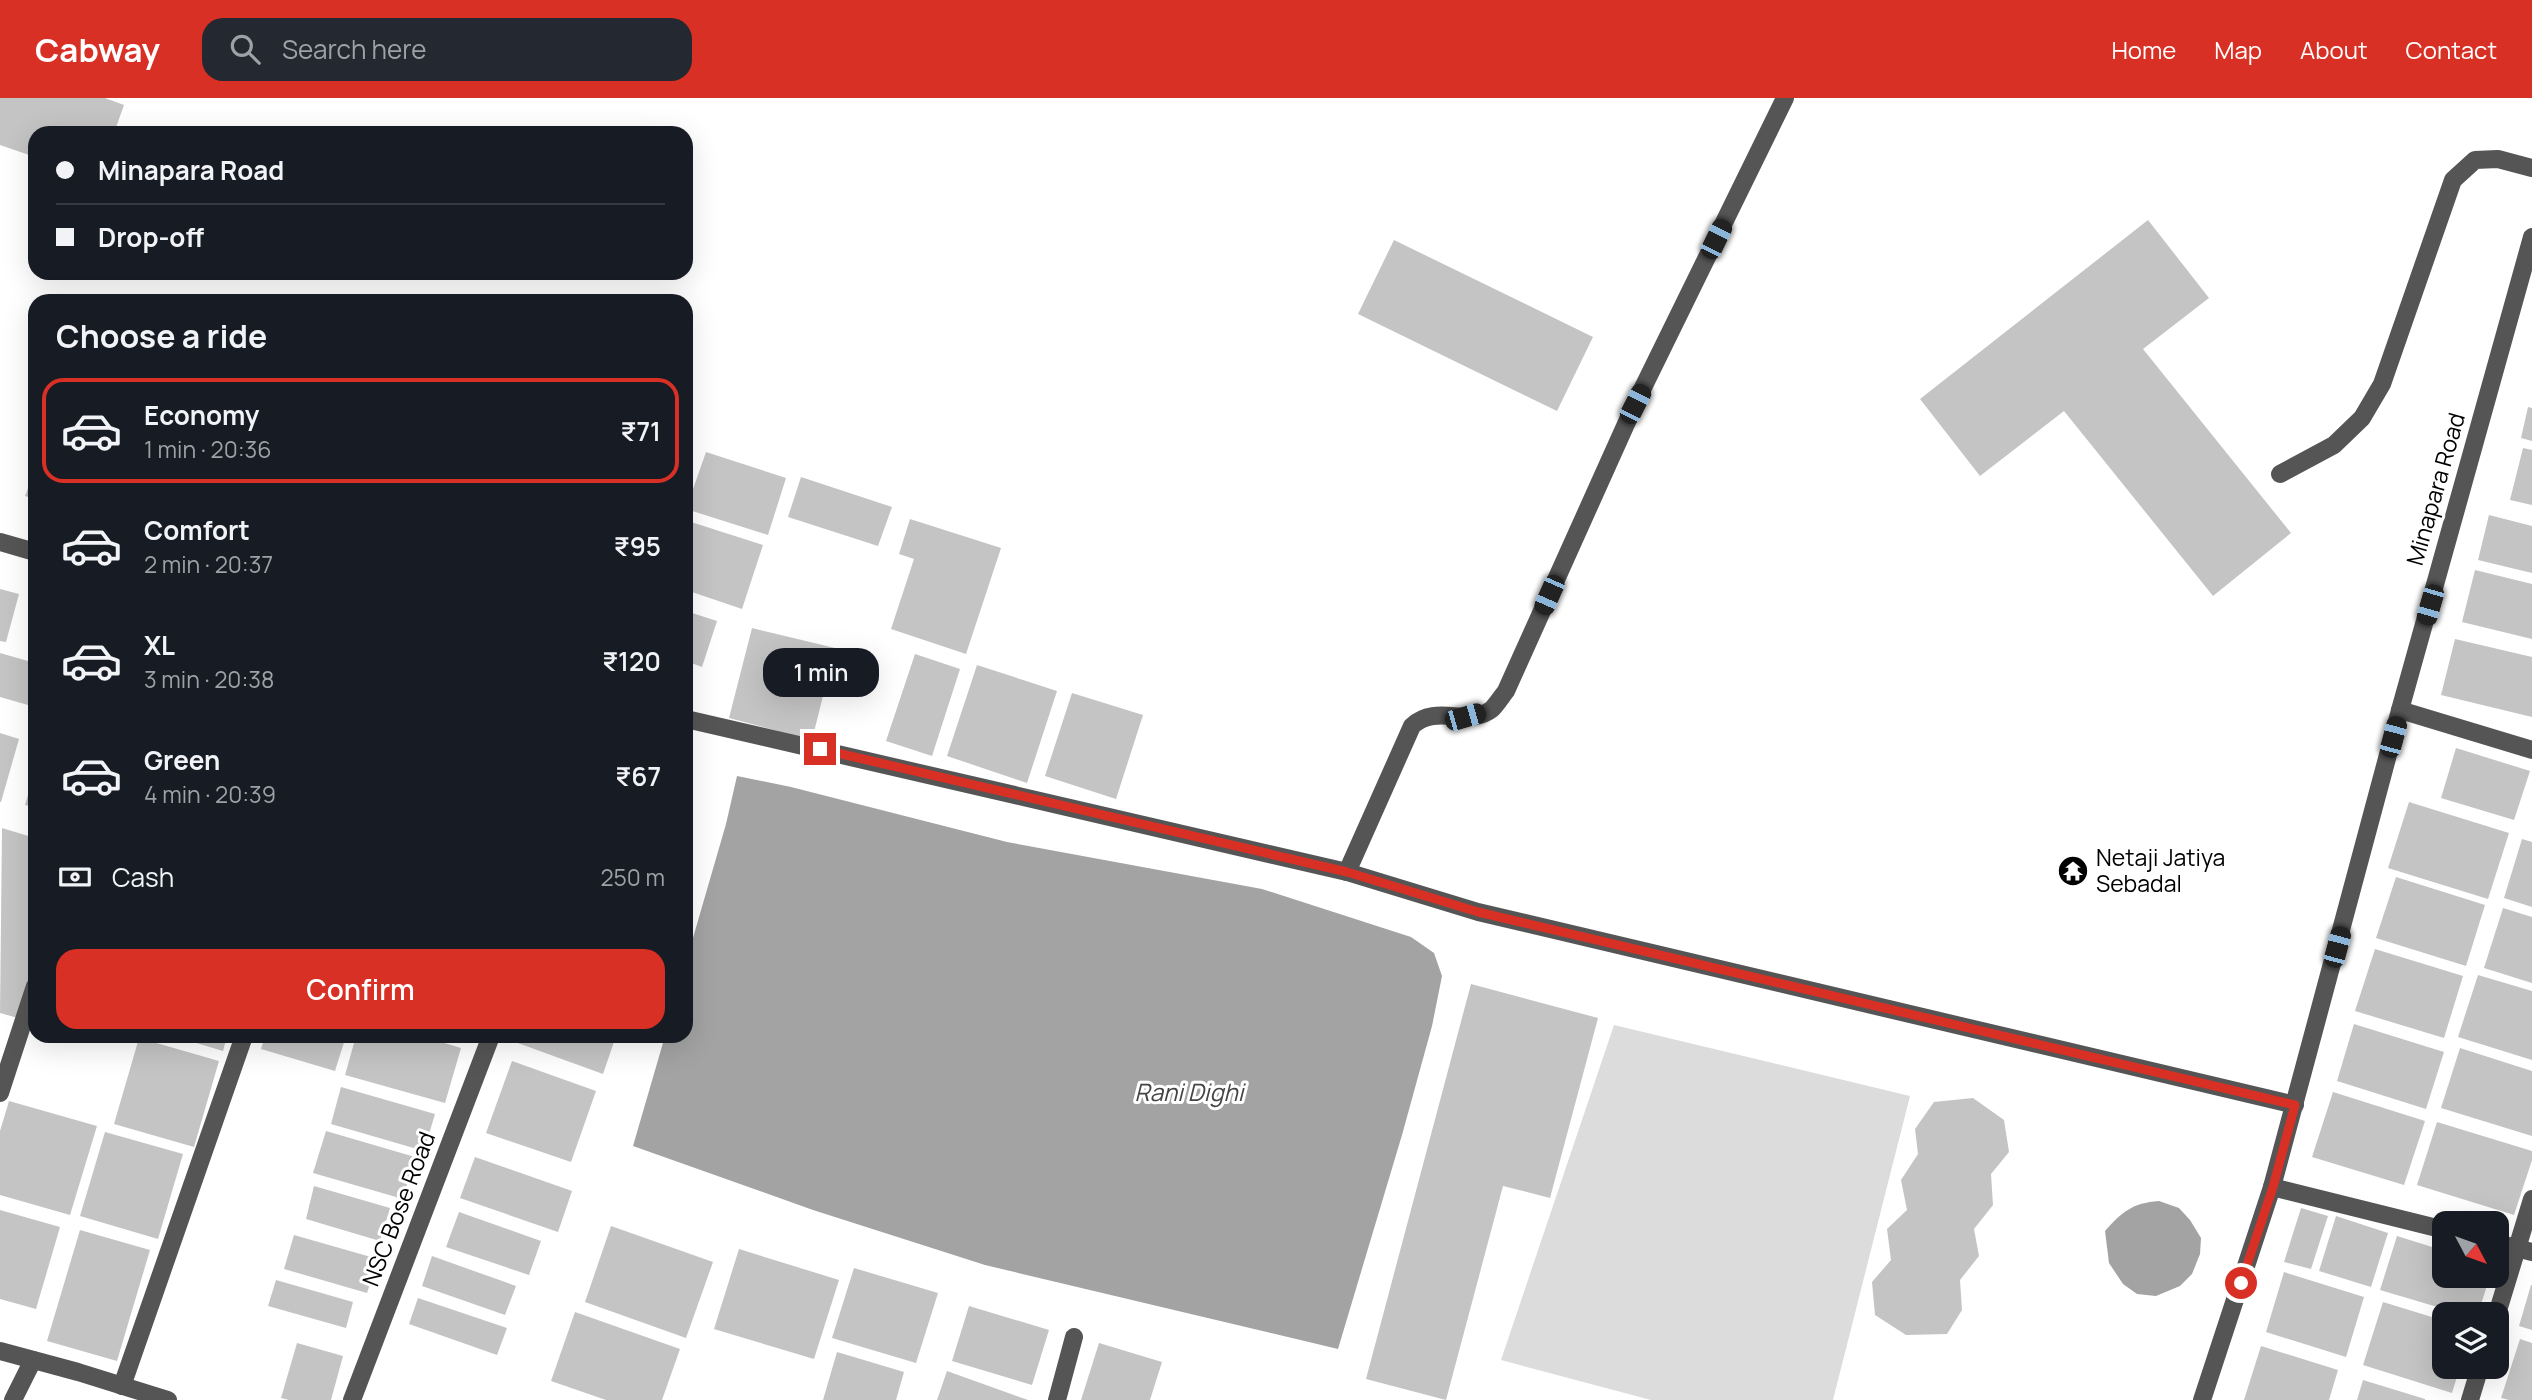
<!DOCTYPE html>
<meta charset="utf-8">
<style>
:root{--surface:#171b24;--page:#242831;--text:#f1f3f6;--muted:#9ea1a6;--line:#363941;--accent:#d93025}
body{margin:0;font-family:Manrope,sans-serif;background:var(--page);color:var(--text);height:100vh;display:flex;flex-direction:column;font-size:26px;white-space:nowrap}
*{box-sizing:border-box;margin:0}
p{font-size:23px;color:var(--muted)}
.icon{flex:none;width:38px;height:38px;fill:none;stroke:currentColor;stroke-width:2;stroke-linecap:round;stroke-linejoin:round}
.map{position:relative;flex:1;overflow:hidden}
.side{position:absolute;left:28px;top:196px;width:665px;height:749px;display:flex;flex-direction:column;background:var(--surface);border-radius:21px;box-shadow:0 7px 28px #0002}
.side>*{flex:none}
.hud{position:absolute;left:28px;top:28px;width:665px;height:154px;border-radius:21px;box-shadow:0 7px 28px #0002;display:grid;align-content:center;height:154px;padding:0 28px;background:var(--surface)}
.needle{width:46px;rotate:131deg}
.tools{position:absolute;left:2432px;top:1113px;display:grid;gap:14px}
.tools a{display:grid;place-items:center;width:77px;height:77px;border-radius:14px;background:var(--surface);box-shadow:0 7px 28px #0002;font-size:35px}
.end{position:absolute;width:32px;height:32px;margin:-16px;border:9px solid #d93025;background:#fff;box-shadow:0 0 0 4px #fff}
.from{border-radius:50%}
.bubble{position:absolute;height:49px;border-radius:21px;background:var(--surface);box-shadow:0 7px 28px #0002;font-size:23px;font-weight:600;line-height:49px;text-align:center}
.car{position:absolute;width:21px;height:42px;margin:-21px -10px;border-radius:9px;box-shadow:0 0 5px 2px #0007;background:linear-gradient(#222 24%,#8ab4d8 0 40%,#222 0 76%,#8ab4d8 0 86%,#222 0)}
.hud b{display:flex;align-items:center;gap:24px;height:66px;font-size:26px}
.hud b+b{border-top:2px solid var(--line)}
.hud i{width:18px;height:18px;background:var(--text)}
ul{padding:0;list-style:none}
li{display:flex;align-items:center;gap:21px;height:105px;margin:0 14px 10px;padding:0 14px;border:4px solid transparent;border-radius:21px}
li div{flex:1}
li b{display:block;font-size:26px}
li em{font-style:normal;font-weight:600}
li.current{border-color:var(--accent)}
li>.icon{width:63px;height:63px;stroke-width:1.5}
h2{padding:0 28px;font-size:32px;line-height:84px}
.pay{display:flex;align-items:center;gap:18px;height:77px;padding:0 28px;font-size:26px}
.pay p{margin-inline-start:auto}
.action{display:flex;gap:14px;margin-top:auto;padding:14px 28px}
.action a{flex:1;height:80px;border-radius:21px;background:var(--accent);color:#fff;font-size:28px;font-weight:600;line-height:80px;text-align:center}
header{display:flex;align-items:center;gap:42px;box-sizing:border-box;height:98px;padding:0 35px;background:var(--accent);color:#fff}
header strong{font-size:33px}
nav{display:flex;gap:38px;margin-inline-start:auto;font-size:24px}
.search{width:490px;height:63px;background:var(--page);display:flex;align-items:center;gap:18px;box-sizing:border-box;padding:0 24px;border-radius:21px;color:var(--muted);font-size:26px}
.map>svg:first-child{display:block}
.green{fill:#dcdcdc}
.water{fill:#a3a3a3}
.building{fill:#c4c4c4}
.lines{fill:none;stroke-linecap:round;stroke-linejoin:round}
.minor{stroke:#555;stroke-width:18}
.route{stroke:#d93025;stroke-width:9}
.labels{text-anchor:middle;stroke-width:6;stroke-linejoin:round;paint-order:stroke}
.street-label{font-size:23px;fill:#000;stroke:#fff}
.poi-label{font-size:23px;fill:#000;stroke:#fff;text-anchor:start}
.water-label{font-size:24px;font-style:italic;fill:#444;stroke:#fff}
</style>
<header>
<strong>Cabway</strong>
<div class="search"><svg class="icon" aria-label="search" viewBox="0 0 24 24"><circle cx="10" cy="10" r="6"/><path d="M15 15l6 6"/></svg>Search here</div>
<nav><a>Home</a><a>Map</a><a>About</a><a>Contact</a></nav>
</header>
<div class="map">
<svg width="2532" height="1302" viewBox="0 0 2532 1302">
<rect width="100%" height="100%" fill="#fff"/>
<path class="green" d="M1614,927L1910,998L1833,1302H1651L1501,1262Z"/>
<g class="water">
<path d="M737,678L791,689L1007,744L1262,791L1411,839L1434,855L1442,878L1432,928L1402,1037L1338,1251L985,1167L813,1112L633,1048L665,938H686V864L726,726Z"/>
<path d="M2159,1103L2179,1110L2190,1122L2201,1140L2200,1156L2192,1176L2180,1188L2156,1198L2137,1196L2123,1186L2109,1165L2105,1133C2122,1114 2132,1105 2159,1103Z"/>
</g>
<g class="building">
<path d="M0,0H105L124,7L114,35H35V59L0,47Z"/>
<path d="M2148,122L2209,200L2143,251L2291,435L2213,498L2064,313L1980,378L1920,301Z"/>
<path d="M1394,142L1593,239L1557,313L1358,216Z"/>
<path d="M2528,309L2532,310V343L2521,340Z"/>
<path d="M2523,350L2532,352V407L2510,402Z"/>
<path d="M706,354L786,380L768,437L686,411Z"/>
<path d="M35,373V401L25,398Z"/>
<path d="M801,379L892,409L878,448L788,419Z"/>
<path d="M2489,417L2532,428V475L2478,462Z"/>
<path d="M910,421L1001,450L966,556L891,531L914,461L899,456Z"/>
<path d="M688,423L763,447L742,511L686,492Z"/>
<path d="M2475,472L2532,486V541L2462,524Z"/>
<path d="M0,491L19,496L6,544L0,543Z"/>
<path d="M686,513L717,523L702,569L686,563Z"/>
<path d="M752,530L835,550L812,642L729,620Z"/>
<path d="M2455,541L2532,559V619L2441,597Z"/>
<path d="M0,555L35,565V609L0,599Z"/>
<path d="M915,556L960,571L932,658L886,643Z"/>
<path d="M977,567L1057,593L1027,685L947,658Z"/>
<path d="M1072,595L1143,617L1116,701L1045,678Z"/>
<path d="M0,635L19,641L1,704H0Z"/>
<path d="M2456,650L2530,673L2514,722L2441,700Z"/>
<path d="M34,677H35V709L25,707Z"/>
<path d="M2409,704L2509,735L2488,801L2388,770Z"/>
<path d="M2,730L35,740V861L18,920L0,915Z"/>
<path d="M2522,741L2532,744V809L2504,800Z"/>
<path d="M2396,779L2485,807L2466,868L2376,840Z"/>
<path d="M2503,810L2532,819V885L2484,870Z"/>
<path d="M2375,851L2463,878L2444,940L2355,913Z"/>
<path d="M2478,877L2532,893V962L2458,939Z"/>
<path d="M1471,886L1598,920L1550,1100L1503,1088L1446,1302L1366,1281Z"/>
<path d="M2354,926L2444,954L2426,1011L2337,983Z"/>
<path d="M173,938H227L223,953Z"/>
<path d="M265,938H346L335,973L261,951Z"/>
<path d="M356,938H421L461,950L445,1005L345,977Z"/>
<path d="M517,938H616L603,976L515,944Z"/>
<path d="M139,940L219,963L194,1049L114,1026Z"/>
<path d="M2460,950L2532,973V1038L2441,1010Z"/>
<path d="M512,963L596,993L571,1064L486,1035Z"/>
<path d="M341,989L435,1016L424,1053L331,1026Z"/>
<path d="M2333,994L2425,1023L2404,1087L2312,1059Z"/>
<path d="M1973,1000L2004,1022L2009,1054L1991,1076L1993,1107L1974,1131L1979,1158L1960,1182L1962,1212L1947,1236L1906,1237L1875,1217L1872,1184L1891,1162L1887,1131L1907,1112L1901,1082L1918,1056L1915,1031L1934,1004Z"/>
<path d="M9,1003L97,1028L70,1117L0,1097V1033Z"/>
<path d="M2437,1024L2532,1053V1062L2514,1117L2417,1087Z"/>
<path d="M326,1033L415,1059L403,1101L313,1075Z"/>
<path d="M105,1034L183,1056L158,1141L80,1118Z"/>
<path d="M475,1059L572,1093L558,1134L460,1100Z"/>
<path d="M314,1088L390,1110L380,1143L306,1121Z"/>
<path d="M2301,1110L2328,1118L2311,1171L2284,1164Z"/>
<path d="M0,1112L60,1129L36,1211L0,1201Z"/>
<path d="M459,1114L541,1143L529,1177L446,1149Z"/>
<path d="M2336,1118L2388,1135L2371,1189L2319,1173Z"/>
<path d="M611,1128L713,1164L686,1240L585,1204Z"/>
<path d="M80,1132L150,1152L117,1263L47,1243Z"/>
<path d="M294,1137L378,1161L367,1195L284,1171Z"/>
<path d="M2397,1138L2445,1153V1178H2490L2478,1216H2461L2380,1192Z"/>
<path d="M739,1151L839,1182L814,1261L714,1231Z"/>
<path d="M432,1158L516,1188L505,1217L422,1188Z"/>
<path d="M854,1170L938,1195L916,1265L832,1240Z"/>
<path d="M2284,1174L2364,1199L2346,1259L2266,1234Z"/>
<path d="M276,1182L353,1204L346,1230L268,1208Z"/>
<path d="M2531,1187H2532V1232L2519,1228Z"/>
<path d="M418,1200L507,1230L497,1257L409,1226Z"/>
<path d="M2383,1204L2445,1223V1269H2460L2452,1295L2363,1267Z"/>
<path d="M969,1208L1049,1232L1032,1287L952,1263Z"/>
<path d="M575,1214L680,1251L662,1302H606L551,1283Z"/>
<path d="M2520,1241L2532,1245V1302H2509L2501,1300Z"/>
<path d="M297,1245L343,1258L331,1302H289L281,1300Z"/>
<path d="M1099,1245L1162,1264L1150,1302H1081Z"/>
<path d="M2261,1248L2338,1272L2329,1302H2244Z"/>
<path d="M837,1254L904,1274L896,1302H823Z"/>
<path d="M947,1273L1028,1302H937Z"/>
<path d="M2363,1282L2425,1301V1302H2357Z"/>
</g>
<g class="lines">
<g class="minor">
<path d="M2280,376L2334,347L2362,320L2382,286L2453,82L2475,62L2498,61L2532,70"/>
<path d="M0,444L35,454"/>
<path d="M2400,612L2532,652"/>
<path d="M686,621L1347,774L1478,814L2295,1007"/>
<path d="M1347,774L1412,628C1437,605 1468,630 1492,611C1497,606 1502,598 1506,593L1635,306L1785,0"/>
<path d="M0,995L35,888"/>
<path d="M2272,1089L2445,1132"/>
<path d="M2497,1145L2532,1154"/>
<path d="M2497,1216L2532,1101"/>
<path d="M0,1253L78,1274L168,1302"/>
<path d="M122,1288L244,938"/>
<path d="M13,1302L33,1262"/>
<path d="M352,1302L491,938"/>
<path d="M1057,1302L1074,1239"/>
<path d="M2202,1302L2272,1089L2400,612L2532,139"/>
<path d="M2470,1302L2480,1269"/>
</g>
</g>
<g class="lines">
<path class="route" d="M820,651L1347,774L1478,814L2295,1007L2273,1089L2241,1185"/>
</g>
<defs>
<g id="temple-disc" transform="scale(1.575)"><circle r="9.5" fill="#000" stroke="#fff"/><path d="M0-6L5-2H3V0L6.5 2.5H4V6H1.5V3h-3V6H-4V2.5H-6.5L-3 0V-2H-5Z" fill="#fff"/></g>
</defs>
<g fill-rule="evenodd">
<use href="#temple-disc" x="2073" y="773"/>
</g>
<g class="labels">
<g class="street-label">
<text transform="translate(2436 391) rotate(-74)" y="8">Minapara Road</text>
<text transform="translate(399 1111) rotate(-69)" y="8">NSC Bose Road</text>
</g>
<g class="poi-label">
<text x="2096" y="768">Netaji Jatiya<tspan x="2096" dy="26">Sebadal</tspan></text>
</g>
<g class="water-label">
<text x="1189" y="1003">Rani Dighi</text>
</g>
</g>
</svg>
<div class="tools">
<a><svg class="needle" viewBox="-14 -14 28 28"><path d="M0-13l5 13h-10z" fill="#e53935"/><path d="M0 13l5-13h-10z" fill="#9ea1a6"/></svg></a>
<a><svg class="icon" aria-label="layers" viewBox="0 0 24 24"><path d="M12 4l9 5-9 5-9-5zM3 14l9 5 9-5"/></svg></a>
</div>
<i class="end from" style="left:2241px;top:1185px"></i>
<i class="end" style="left:820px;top:651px"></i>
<div class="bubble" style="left:763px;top:550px;width:116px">1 min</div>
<i class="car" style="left:1716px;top:141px;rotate:26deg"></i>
<i class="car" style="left:1635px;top:306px;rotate:27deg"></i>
<i class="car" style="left:1549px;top:497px;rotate:204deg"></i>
<i class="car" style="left:2430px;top:507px;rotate:196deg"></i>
<i class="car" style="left:1465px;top:619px;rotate:74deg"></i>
<i class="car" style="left:2393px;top:639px;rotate:15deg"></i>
<i class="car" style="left:2337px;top:849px;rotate:15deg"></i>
<div class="hud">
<b><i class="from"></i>Minapara Road</b>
<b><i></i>Drop-off</b>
</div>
<section class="side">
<h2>Choose a ride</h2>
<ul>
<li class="current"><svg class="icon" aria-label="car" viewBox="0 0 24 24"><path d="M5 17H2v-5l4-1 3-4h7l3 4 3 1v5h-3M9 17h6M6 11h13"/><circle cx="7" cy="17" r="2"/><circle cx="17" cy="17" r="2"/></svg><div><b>Economy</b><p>1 min · 20:36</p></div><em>₹71</em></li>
<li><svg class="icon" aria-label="car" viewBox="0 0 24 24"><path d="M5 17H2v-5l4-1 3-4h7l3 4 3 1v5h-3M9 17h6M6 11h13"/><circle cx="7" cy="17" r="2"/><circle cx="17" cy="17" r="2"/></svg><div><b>Comfort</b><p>2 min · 20:37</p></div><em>₹95</em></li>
<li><svg class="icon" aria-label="car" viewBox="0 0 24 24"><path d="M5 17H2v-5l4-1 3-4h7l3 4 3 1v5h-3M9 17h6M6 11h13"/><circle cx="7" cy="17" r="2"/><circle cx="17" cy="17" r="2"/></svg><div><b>XL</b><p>3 min · 20:38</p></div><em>₹120</em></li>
<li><svg class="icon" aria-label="car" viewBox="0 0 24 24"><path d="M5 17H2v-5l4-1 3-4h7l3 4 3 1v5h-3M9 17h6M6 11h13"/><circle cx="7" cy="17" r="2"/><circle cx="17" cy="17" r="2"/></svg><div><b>Green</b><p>4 min · 20:39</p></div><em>₹67</em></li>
</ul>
<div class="pay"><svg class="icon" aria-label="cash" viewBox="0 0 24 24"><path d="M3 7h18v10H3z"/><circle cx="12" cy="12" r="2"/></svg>Cash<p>250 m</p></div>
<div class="action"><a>Confirm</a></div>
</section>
</div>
